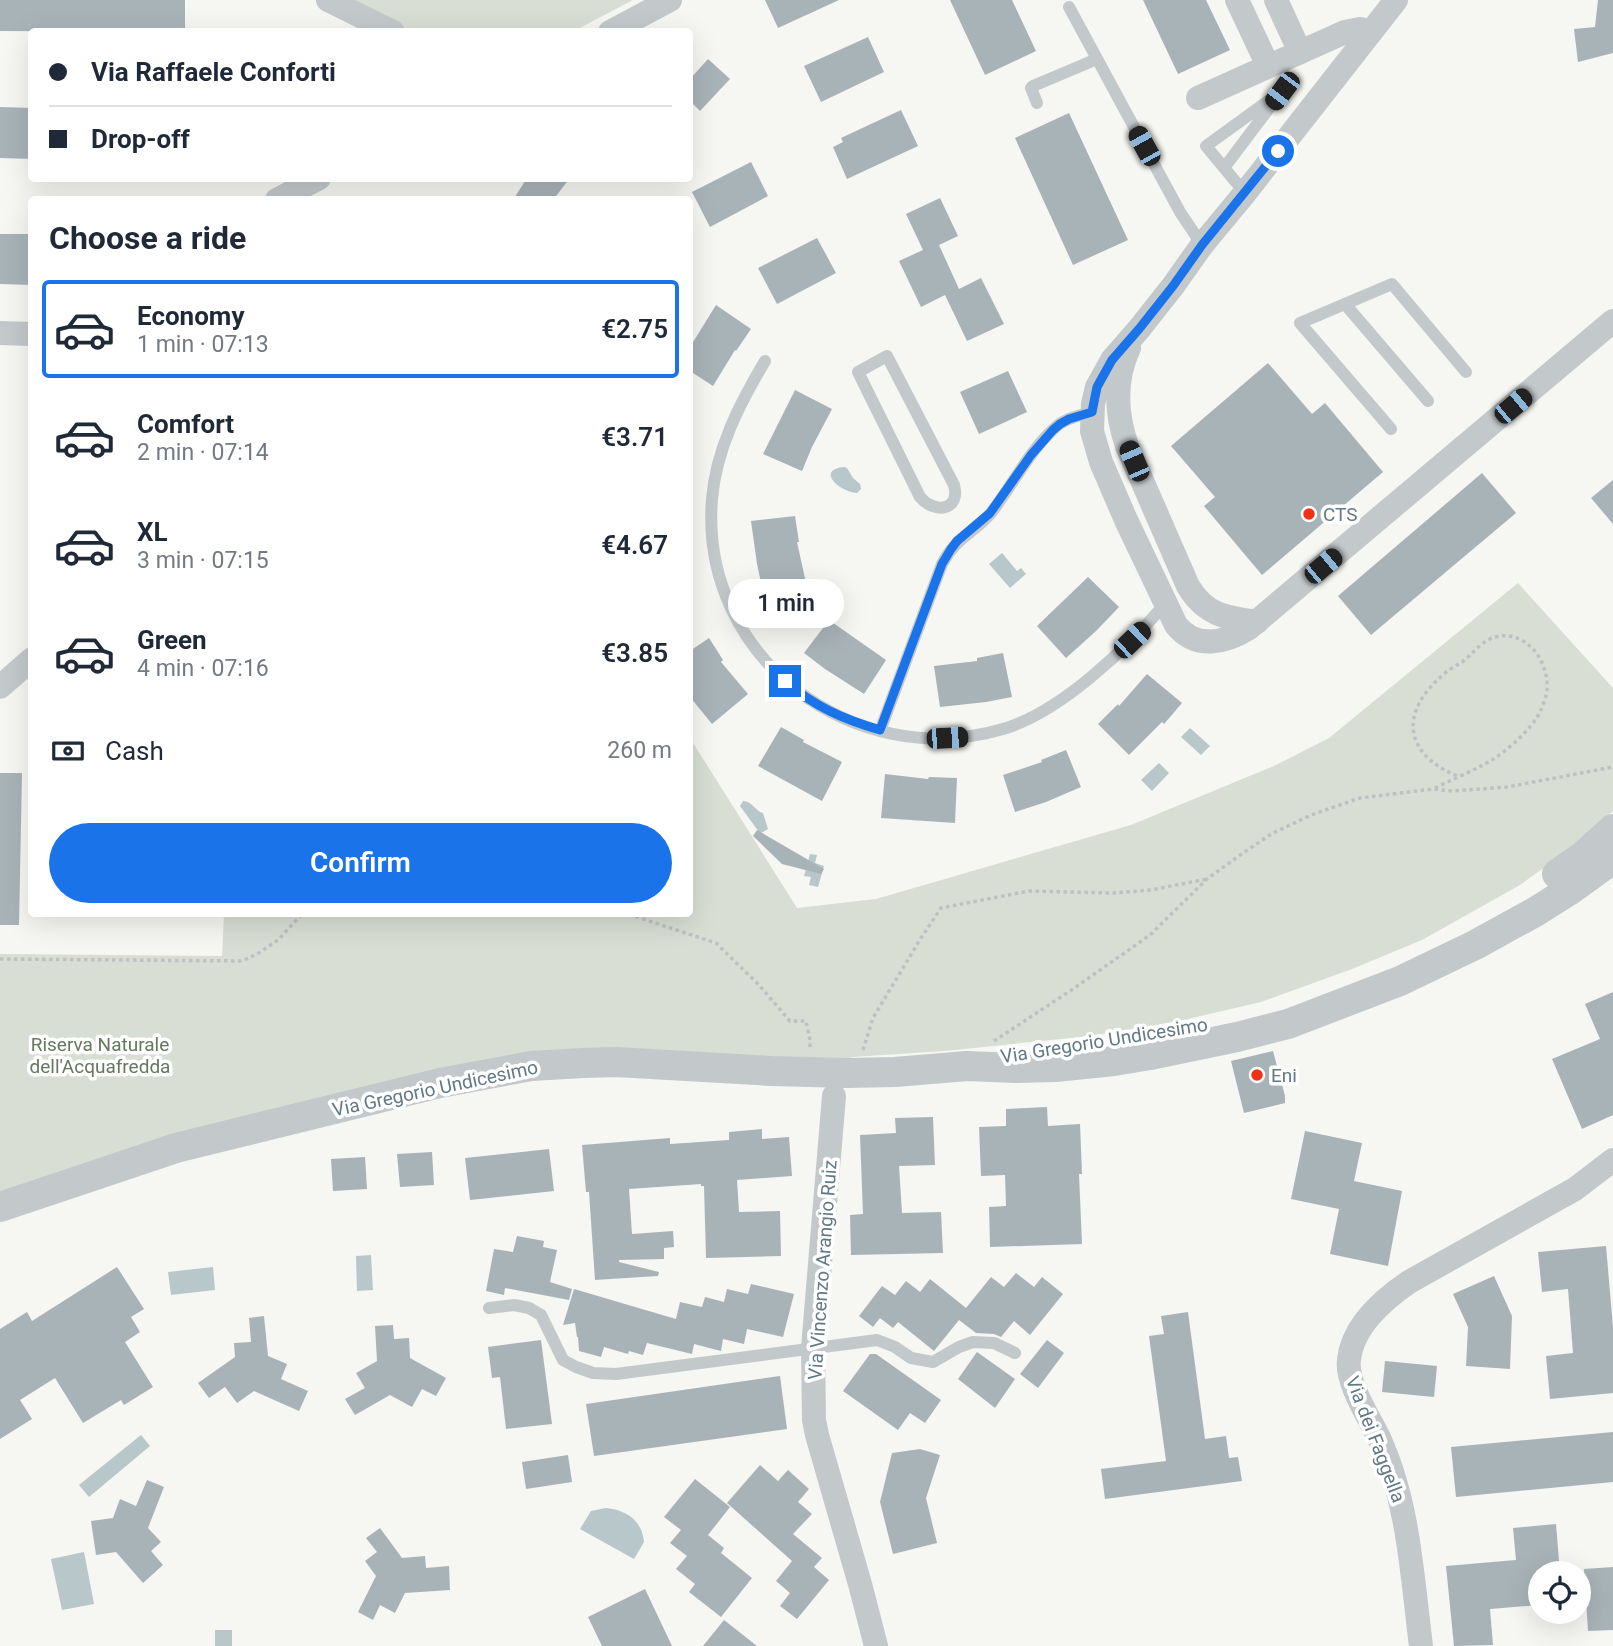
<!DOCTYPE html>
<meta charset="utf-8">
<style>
:root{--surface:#fff;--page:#f6f6f7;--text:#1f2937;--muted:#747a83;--line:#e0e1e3;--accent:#1a73e8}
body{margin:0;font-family:Roboto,sans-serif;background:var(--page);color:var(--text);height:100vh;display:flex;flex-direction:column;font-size:26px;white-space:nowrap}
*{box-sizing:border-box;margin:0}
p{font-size:23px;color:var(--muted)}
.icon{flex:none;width:38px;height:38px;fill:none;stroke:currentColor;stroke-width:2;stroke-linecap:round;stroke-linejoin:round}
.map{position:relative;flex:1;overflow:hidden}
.side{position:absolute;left:28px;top:196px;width:665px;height:721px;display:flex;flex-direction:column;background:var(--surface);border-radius:7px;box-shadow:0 7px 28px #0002}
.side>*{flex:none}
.hud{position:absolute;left:28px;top:28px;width:665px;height:154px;border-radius:7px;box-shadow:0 7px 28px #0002;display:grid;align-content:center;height:154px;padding:0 21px;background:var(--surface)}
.buttons{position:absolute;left:1528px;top:1561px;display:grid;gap:14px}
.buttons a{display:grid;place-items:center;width:63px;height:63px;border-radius:50%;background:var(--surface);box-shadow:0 7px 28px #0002;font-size:35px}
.end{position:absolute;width:32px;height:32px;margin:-16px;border:9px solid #1a73e8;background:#fff;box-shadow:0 0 0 4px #fff}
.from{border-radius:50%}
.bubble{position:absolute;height:49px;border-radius:24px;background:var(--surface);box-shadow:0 7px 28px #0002;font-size:23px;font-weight:600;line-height:49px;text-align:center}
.car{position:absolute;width:21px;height:42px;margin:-21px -10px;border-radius:9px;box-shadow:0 0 5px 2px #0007;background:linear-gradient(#222 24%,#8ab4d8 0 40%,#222 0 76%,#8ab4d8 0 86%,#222 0)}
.hud b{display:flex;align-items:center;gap:24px;height:66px;font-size:26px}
.hud b+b{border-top:2px solid var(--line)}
.hud i{width:18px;height:18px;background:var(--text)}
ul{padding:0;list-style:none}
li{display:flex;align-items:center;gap:21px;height:98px;margin:0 14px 10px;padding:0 7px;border:4px solid transparent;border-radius:7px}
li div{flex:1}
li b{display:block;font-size:26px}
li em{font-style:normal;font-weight:600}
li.active{border-color:var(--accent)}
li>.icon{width:63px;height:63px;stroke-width:1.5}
h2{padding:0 21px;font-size:32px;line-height:84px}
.pay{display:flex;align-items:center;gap:18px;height:77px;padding:0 21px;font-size:26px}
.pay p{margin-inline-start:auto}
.primary-button{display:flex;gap:14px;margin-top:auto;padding:14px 21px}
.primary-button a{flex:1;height:80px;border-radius:42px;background:var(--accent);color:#fff;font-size:28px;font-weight:600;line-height:80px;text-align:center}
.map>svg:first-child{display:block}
.green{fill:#d8ded3}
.water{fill:#b8c7ca}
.building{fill:#a8b3b8}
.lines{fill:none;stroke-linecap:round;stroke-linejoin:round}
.path{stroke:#bec1c3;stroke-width:3.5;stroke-dasharray:3.5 3.5;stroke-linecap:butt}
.service{stroke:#c3c8cb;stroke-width:12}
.minor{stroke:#c3c8cb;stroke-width:24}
.tertiary{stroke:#c3c8cb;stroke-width:30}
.route{stroke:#1a73e8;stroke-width:9}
.poi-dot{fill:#f23216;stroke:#fff;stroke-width:2.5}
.labels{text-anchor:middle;stroke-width:7;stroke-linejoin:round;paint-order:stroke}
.poi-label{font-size:19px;fill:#627a86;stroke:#fff;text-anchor:start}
.street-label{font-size:19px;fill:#627a86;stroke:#fff}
.park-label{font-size:19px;fill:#66775e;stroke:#fff}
</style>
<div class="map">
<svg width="1613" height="1646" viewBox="0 0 1613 1646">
<rect width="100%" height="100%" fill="#f6f6f2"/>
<g class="green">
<path d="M341,0H633L572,32L406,31Z"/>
<path d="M1518,583L1613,688V811L1570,849L1520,885L1422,940L1352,969L1261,1002L1179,1021L1090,1036L944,1051L853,1057L822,1064L571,1054L0,1197V954L222,956L224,914H690V738L797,908L876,899L1131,825L1276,765L1329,738Z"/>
</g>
<g class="water">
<path d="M844,467L847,468L853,478L860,484L861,489L857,493C840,492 815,470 844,467Z"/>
<path d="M1002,553L1017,571L1021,568L1026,574L1010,588L989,564Z"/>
<path d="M1190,728L1210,746L1201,755L1181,737Z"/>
<path d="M1159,763L1169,773L1152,791L1141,780Z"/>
<path d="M743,801C752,801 755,811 763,813L768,829L761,833L759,832L740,806Z"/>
<path d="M810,854L817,855L815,863L824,866L818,887L809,885L811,877L804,876Z"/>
<path d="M371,1255L373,1290L357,1291L356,1256Z"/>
<path d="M213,1267L215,1290L171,1295L168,1272Z"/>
<path d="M141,1435L150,1446L89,1497L79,1485Z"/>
<path d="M606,1508C626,1510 642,1520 644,1542L634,1559L580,1529L591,1511Z"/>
<path d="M84,1552L94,1604L62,1610L51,1559Z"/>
<rect x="215" y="1630" width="17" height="16"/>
</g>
<g class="building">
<path d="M0,0H185V32L0,31Z"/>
<path d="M765,0H839L778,28Z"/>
<path d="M950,0H1012L1036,51L985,75Z"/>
<path d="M1143,0H1206L1230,50L1178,74Z"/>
<path d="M1598,0H1613V53L1578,62L1574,29L1595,27Z"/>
<path d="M868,37L884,72L821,102L804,66Z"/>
<path d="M708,59L730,79L700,111L690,101V79Z"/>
<path d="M0,107L32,108V159L0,158Z"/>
<path d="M901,110L918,146L847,179L833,147L843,142L841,138Z"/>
<path d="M1069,113L1128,240L1073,265L1015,138Z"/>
<path d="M751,162L768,196L710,227L692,192Z"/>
<path d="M527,178H570L553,200H513Z"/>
<path d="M940,198L958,236L939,245L959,289L981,278L1004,324L967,341L945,295L921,307L899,261L923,250L906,214Z"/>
<path d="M0,234H32V285L0,284Z"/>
<path d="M817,238L836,273L777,304L758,268Z"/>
<path d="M716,305L751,329L736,351L735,350L713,386L690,371V347Z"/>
<path d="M1268,363L1312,414L1325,403L1383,472L1262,575L1204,506L1215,497L1171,446Z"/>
<path d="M1008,371L1027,412L979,434L960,392Z"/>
<path d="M795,390L832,409L812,447L802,471L763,454Z"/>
<path d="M1482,473L1516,513L1371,635L1338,596Z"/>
<path d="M1613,480V524L1591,498Z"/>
<path d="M795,516L799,542H797L806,583L763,592L757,564L751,521Z"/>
<path d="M1088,577L1119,607L1096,631L1066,658L1037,626Z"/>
<path d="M829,620L886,660L864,694L825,669L804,653Z"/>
<path d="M709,638L723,660L721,662L748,694L712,724L690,697V651Z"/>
<path d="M1003,653L1012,697L986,702L940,707L934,666L977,661V658Z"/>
<path d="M1147,674L1182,703L1164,724L1162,722L1129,755L1098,724L1118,704L1119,706Z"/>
<path d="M781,727L804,740L803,742L842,762L822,801L758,766Z"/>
<path d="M1066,750L1081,787L1046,802L1015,812L1003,775L1042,762L1041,760Z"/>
<path d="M0,773H22L19,925H0Z"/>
<path d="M885,774L928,779L929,777L957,778L955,823L881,818Z"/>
<path d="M757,830L824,869L821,874L782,864L753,836Z"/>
<path d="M1613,992V1115L1582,1129L1552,1059L1600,1039L1585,1004Z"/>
<path d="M1273,1051L1285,1096V1103L1244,1113L1231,1061Z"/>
<path d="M1047,1107L1048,1126L1080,1124L1082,1174H1079L1082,1244L990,1247L989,1207L1006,1206L1005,1175L981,1176L979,1127L1006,1126V1109Z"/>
<path d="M933,1117L935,1165L899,1166L902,1213L941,1212L943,1253L851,1255L850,1215L863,1214L860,1135L896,1133L895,1118Z"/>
<path d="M762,1129V1139L789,1137L792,1176L737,1180L739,1212L780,1211L781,1256L706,1258L704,1186H701V1184L629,1189L632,1234L673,1231L674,1247L664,1248V1259L619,1260V1262L659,1272L658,1276L595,1280L589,1192H586L582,1145L670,1138V1144L729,1140V1132Z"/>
<path d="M1305,1131L1362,1143L1354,1181L1402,1191L1388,1266L1330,1254L1339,1209L1291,1199Z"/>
<path d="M549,1149L554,1191L470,1200L465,1158Z"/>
<path d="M432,1152L434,1185L400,1187L397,1154Z"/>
<path d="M365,1157L367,1189L333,1191L331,1159Z"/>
<path d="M517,1236L544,1241L543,1247L557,1250L550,1282L572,1289L569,1300L505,1288L504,1295L486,1291L494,1249L513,1252Z"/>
<path d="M1606,1246L1613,1327V1393L1550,1399L1546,1356L1573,1353L1568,1289L1542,1292L1538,1252Z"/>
<path d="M117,1267L144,1309L131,1317L140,1332L125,1342L153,1387L124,1405L121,1400L83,1423L55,1378L20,1400L32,1419L0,1439V1329L27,1312L32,1321Z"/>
<path d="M1016,1273L1034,1287L1042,1277L1063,1294L1030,1335L1014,1321L1001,1337L994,1334L976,1333L959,1320L934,1351L898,1322L893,1328L880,1318L873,1327L859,1316L882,1286L895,1295L906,1281L920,1292L930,1279L966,1308L991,1277L1004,1287Z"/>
<path d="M1494,1276L1512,1316L1510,1369L1466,1366L1468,1327L1453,1294Z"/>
<path d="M751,1284L794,1294L783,1337L747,1329L744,1344L723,1339L721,1351L694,1344L692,1354L647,1343L643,1355L629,1351L628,1354L604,1347L601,1357L579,1351L578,1337H577L575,1323L563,1325L574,1289L676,1319L680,1302L702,1307L705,1297L724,1302L727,1289L748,1294Z"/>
<path d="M1188,1312L1205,1439L1226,1436L1229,1458L1238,1457L1242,1481L1105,1499L1101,1469L1166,1461L1149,1336L1164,1334L1161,1316Z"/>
<path d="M264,1316L268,1356L287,1364L281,1379L308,1391L299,1411L254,1391L237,1403L225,1387L209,1398L198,1383L235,1357L234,1343L251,1342L249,1318Z"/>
<path d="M393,1325L394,1339L409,1338L410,1358L446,1378L436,1396L422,1389L412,1407L390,1395L355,1415L345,1399L365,1388L356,1373L377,1361L375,1326Z"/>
<path d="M541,1340L552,1424L506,1429L500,1377L492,1378L488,1347Z"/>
<path d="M1047,1340L1064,1353L1038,1388L1020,1374Z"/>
<path d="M977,1352L1015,1379L995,1408L958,1379Z"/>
<path d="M870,1354H876L941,1400L925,1423L910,1413L898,1430L843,1391Z"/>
<path d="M1385,1361L1437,1366L1434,1397L1382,1392Z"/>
<path d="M780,1376L787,1429L594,1456L586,1404Z"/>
<path d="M1613,1432V1482L1456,1497L1451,1447Z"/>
<path d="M920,1449L940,1455L926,1498L937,1543L893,1554L880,1502L892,1453Z"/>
<path d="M568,1455L572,1482L526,1489L522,1462Z"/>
<path d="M760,1465L778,1481L788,1470L809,1489L798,1502L812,1514L793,1534L822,1558L814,1567L829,1580L797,1619L780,1606L790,1593L776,1581L792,1561L727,1503Z"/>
<path d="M695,1479L730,1507L708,1535L724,1548L721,1553L752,1578L721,1617L689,1592L695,1584L676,1569L687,1556L670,1543L681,1530L664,1517Z"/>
<path d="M147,1480L164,1487L148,1528L161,1542L151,1551L163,1565L143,1583L116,1552L96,1555L91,1521L113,1518L120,1499L136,1506Z"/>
<path d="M1556,1524L1560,1573H1540V1605L1490,1609L1493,1645L1454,1646L1446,1566L1516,1560L1513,1528Z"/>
<path d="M380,1528L402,1558L425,1556L426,1568L449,1566L450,1590L405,1593L395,1613L380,1605L373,1620L358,1612L376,1576L365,1561L377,1552L366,1538Z"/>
<path d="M1613,1567V1630L1588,1631L1584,1569Z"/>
<path d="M645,1589L672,1646H602L588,1617Z"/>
<path d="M724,1620L757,1646H703Z"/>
</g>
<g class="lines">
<g class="path">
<path d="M1435,788C1451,780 1468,773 1483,765C1503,755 1532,730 1541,710C1543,704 1547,695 1547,689C1549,661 1526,629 1495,637C1481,641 1473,654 1462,662C1456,666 1449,669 1444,674C1399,712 1403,753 1457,776"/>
<path d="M622,914L631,915L716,943L759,985L790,1021H806L810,1040V1048"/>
<path d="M0,959L242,961L257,954L278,940L302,914"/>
<path d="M994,1041L1073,989L1150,935L1207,879L1243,853L1273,833L1311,815L1360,798L1433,789L1452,791L1507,787L1613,767"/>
<path d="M863,1050L873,1018L921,938L941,908L1029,891L1114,893L1151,890L1207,879"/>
</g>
<g class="service">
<path d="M1069,7L1180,212L1202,245"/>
<path d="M1037,103L1031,88L1033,86L1097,59"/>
<path d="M1224,168L1282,91L1206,146L1245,193"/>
<path d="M1345,304L1428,401"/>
<path d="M887,356L954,485C961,511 934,514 920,497L858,372Z"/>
<path d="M765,361C740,403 716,449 712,499C699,657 853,773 1003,729C1061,712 1126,649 1165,604"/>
<path d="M1391,429L1300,323L1392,284L1466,372"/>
<path d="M880,731L942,564C955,538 974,533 991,513C1013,485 1029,450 1057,426C1066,418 1081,415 1092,412"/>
<path d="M489,1308L514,1305L529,1308L541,1315L563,1360L576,1367L593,1373L616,1374L877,1340L895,1347L911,1358L933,1362L959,1347L973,1342L994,1343L1015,1353"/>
</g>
<g class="minor">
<path d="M328,0L393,32"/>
<path d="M1237,0L1268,66"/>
<path d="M1276,0L1300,52"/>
<path d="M1396,0L1245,193L1202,245L1173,286L1139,329L1112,360L1097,387L1093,404L1092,431L1101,462L1126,520L1176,625C1196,650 1225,643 1249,628L1613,321"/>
<path d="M610,32L670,0"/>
<path d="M1198,98L1345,32L1360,29L1371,31"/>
<path d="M277,200L319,178"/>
<path d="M0,333L32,334"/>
<path d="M1129,348C1114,380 1116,414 1127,446L1188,586C1205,615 1226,618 1257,622"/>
<path d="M0,687L32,659"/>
<path d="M834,1096L813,1348L814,1420L817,1435L860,1584L876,1646"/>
<path d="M1421,1646C1412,1576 1409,1503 1379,1438C1369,1417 1346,1383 1349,1360C1352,1327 1384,1299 1409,1282L1575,1189L1613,1160"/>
</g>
<g class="tertiary">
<path d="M1557,874L1583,856L1613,829"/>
<path d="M0,1207L176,1148L440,1083L531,1066L583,1063L616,1062L772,1071L847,1073L895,1072L967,1066L1016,1068L1055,1067L1114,1061L1150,1055L1237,1037L1288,1024L1400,981L1475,945L1535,912L1570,890L1613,859"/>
</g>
</g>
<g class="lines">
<path class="route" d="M785,681C815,707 843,719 880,730L942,564L951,549L957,541L990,513L1031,455L1053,430L1060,424L1069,419L1092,412L1097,387L1112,360L1139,329L1173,286L1202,245L1278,151"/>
</g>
<g class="poi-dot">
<circle cx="1309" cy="514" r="7"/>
<circle cx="1257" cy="1075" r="7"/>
</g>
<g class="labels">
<g class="poi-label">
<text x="1323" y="521">CTS</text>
<text x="1271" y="1082">Eni</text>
</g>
<g class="street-label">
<text transform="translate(1104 1040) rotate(-9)" y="7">Via Gregorio Undicesimo</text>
<text transform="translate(435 1088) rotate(-12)" y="7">Via Gregorio Undicesimo</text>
<text transform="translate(822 1270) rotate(-86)" y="7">Via Vincenzo Arangio Ruiz</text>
<text transform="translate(1376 1439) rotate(69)" y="7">Via dei Faggella</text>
</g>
<g class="park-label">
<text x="100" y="1051">Riserva Naturale<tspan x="100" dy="22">dell'Acquafredda</tspan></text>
</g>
</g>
</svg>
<div class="buttons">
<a><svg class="icon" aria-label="locate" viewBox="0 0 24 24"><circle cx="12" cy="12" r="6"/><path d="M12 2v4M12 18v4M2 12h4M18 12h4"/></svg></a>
</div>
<i class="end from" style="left:1278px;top:151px"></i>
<i class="end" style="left:785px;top:681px"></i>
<div class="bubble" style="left:728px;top:579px;width:116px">1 min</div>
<i class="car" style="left:1282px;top:91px;rotate:217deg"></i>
<i class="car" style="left:1144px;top:146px;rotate:331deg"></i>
<i class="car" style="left:1513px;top:406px;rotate:50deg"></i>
<i class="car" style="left:1134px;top:461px;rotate:337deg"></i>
<i class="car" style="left:1323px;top:566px;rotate:50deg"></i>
<i class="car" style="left:1132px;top:640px;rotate:46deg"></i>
<i class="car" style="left:947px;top:738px;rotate:87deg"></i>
<div class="hud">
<b><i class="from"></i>Via Raffaele Conforti</b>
<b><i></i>Drop-off</b>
</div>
<section class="side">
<h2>Choose a ride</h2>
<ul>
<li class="active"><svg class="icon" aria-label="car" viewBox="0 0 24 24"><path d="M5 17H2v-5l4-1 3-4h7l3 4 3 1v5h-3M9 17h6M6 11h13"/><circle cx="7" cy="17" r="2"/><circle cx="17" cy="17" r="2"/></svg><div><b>Economy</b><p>1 min · 07:13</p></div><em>€2.75</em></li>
<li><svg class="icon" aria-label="car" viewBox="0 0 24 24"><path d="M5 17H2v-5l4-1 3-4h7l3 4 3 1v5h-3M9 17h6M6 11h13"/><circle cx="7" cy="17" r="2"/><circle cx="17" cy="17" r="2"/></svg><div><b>Comfort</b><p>2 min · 07:14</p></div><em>€3.71</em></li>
<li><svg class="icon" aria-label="car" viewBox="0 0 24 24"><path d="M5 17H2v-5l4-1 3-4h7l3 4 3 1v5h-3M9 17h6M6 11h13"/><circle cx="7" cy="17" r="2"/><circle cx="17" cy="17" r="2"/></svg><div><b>XL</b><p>3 min · 07:15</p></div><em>€4.67</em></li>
<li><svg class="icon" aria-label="car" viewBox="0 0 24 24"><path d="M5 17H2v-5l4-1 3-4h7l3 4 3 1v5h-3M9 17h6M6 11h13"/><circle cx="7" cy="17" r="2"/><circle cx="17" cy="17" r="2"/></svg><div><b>Green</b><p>4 min · 07:16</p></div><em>€3.85</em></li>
</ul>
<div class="pay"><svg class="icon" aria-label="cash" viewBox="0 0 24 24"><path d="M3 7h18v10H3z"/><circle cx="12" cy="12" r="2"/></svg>Cash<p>260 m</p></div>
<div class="primary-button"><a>Confirm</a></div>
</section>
</div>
